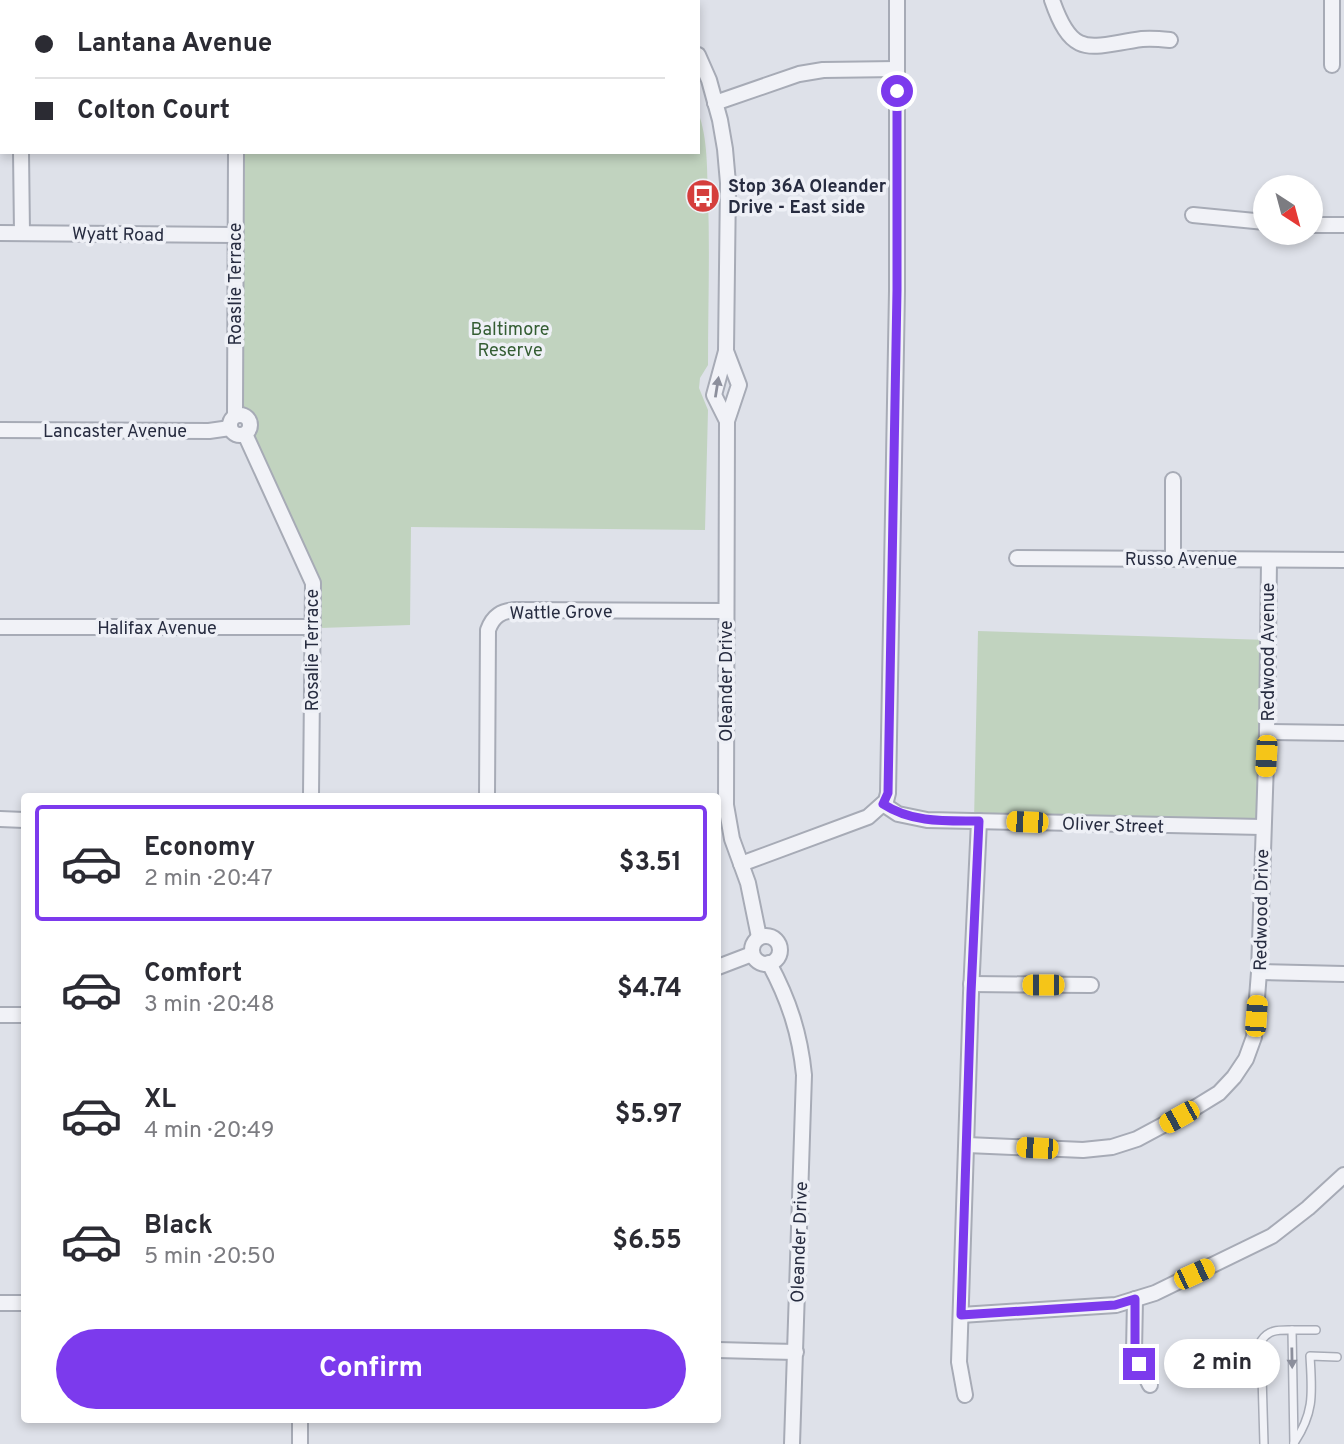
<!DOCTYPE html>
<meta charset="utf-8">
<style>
:root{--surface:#fff;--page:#f2f2f3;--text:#2b2b33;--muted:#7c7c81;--line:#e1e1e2;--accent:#7c3aed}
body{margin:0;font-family:Overpass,sans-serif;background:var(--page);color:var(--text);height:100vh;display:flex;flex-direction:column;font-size:26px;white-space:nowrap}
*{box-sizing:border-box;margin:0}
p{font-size:23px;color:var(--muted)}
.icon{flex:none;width:38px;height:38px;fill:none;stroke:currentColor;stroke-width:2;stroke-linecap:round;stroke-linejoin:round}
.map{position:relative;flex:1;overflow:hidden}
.sheet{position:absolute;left:21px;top:793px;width:700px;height:630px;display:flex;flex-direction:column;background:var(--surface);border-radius:7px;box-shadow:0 4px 10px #0003}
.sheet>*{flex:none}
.hud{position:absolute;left:0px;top:0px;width:700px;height:154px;box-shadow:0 4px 10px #0003;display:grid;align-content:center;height:154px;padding:0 35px;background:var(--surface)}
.needle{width:46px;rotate:144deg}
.fabs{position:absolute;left:1253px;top:175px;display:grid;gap:14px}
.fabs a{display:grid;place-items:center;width:70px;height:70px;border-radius:50%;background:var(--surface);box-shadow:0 4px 10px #0003;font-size:35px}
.end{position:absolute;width:32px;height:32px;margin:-16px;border:9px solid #7c3aed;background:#fff;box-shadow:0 0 0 4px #fff}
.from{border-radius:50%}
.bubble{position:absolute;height:49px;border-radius:24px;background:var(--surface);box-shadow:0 4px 10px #0003;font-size:23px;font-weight:700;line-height:49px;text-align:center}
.car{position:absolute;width:21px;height:42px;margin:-21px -10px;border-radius:9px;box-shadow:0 0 5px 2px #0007;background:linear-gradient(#f5c518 24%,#345 0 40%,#f5c518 0 76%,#345 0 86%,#f5c518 0)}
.hud b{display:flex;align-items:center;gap:24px;height:66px;font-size:26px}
.hud b+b{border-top:2px solid var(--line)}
.hud i{width:18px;height:18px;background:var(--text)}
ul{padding:12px 0 0;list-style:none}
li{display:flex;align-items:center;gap:21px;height:116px;margin:0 14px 10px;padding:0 21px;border:4px solid transparent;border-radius:7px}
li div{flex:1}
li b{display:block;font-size:26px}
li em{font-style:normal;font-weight:700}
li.on{border-color:var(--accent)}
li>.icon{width:63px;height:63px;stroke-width:1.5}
.button{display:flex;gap:14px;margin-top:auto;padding:14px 35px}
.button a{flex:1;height:80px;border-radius:42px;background:var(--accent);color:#fff;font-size:28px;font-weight:700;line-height:80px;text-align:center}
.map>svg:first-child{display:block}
.green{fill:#c1d3bf}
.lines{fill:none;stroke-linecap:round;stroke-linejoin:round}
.service-casing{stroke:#a7abb6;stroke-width:10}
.minor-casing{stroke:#a7abb6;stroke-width:18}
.service{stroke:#f1f2f7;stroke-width:7}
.minor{stroke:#f1f2f7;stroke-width:14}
.oneway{fill:#8c8f9c}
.route{stroke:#7c3aed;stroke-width:9}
.labels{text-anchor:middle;stroke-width:7;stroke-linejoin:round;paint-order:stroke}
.poi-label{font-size:18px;font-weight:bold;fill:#272c40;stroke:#eef0f6;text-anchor:start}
.street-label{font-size:18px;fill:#272c40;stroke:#eef0f6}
.park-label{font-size:18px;fill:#345d33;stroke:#eef0f6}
</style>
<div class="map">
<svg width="1344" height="1444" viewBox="0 0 1344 1444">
<rect width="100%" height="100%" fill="#dee1e9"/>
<g class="green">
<path d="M698,112C708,138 707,170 708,198C710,253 708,309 708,365L700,378L699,388L708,410L705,530L411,527L410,625L320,628L319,598L252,434L253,419L242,404L245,152H698Z"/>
<path d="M978,631L1268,640L1262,827L974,821Z"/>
</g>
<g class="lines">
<g class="service-casing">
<g id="service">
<path d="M1292,1330H1316"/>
<path d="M1294,1443C1315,1412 1312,1392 1310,1356L1337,1357"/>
<path d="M1264,1444L1261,1341C1269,1329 1279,1330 1292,1330L1294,1444"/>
</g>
</g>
<g class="minor-casing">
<g id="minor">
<path d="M689,0L691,2"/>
<path d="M1052,0C1073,61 1090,46 1142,39C1151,38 1161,39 1170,40"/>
<path d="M1332,0V65"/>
<path d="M35,2V0"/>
<path d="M269,2L270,0"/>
<path d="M491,2V0"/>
<path d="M665,2L666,0"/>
<path d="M698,55L709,80L720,120L725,149L728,183L726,351L714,395L727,421"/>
<path d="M715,103L799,74L823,70L897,69"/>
<path d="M21,152L22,233"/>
<path d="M1193,215L1265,222"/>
<path d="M1311,225H1344"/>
<path d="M0,233L235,235"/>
<path d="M726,351L739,385L727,421L726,805L732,839L748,883L759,937"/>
<circle cx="240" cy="425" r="10"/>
<path d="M235,415L236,152"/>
<path d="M0,430L209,431L230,428"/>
<path d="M245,434L313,583L311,796"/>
<path d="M1173,480V559"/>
<path d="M1017,558L1344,560"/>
<path d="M0,627H313"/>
<path d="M1267,732L1344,733"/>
<path d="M487,796L488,630C493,616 501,611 516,610L725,611"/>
<path d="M883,804L898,814L927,820L1262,827"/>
<path d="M0,819L24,820"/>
<path d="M741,864L868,817L886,801L888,793L897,291V0"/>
<circle cx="766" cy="950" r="14"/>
<path d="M769,963C789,1000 800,1034 804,1075L792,1444"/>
<path d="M718,967L752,954"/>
<path d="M1259,972L1344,974"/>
<path d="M971,984L1091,985"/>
<path d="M0,1015H24"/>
<path d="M967,1145L1083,1150L1112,1147L1137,1139L1193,1109L1219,1093L1234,1077L1246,1059L1254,1037L1259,972L1267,732L1269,560"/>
<path d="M1135,1299L1134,1352L1150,1385"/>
<path d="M0,1303H24"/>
<path d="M961,1315L1116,1305L1155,1293L1272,1236L1308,1208L1344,1175"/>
<path d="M718,1350L796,1352"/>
<path d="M965,1395L959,1362L971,993L979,821"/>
<path d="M300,1444V1419"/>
</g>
</g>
<use href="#service" class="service"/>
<use href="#minor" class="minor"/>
</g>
<defs><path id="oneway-solid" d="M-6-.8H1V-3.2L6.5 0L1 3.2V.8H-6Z" transform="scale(1.75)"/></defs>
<g class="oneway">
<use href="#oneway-solid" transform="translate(717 387) rotate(-81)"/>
<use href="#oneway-solid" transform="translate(1292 1358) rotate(89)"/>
</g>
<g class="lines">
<path class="route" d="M897,91V290L888,793L883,804C912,823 945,821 979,821L971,993L961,1315L1115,1305L1135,1299V1352L1139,1364"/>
</g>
<defs>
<g id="bus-disc" transform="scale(1.75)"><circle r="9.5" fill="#d53e3c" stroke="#eef0f6"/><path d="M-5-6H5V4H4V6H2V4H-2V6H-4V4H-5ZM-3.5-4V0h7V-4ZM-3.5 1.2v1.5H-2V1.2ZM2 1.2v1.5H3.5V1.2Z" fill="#fff"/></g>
</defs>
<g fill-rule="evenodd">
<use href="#bus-disc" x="703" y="196"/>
</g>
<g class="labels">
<g class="poi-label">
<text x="728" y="192">Stop 36A Oleander<tspan x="728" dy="21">Drive - East side</tspan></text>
</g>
<g class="street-label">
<text transform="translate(118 234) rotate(1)" y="6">Wyatt Road</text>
<text transform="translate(235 284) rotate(-90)" y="6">Roaslie Terrace</text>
<text x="115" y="437">Lancaster Avenue</text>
<text x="1181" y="565">Russo Avenue</text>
<text transform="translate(561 612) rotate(-1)" y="6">Wattle Grove</text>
<text x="157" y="634">Halifax Avenue</text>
<text transform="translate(312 650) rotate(-90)" y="6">Rosalie Terrace</text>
<text transform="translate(1268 652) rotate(-90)" y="6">Redwood Avenue</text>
<text transform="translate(726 681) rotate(-90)" y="6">Oleander Drive</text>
<text transform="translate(1113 825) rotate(2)" y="6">Oliver Street</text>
<text transform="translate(1261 910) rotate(-89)" y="6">Redwood Drive</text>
<text transform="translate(799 1242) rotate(-88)" y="6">Oleander Drive</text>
</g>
<g class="park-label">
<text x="510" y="335">Baltimore<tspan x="510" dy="21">Reserve</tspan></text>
</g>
</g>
</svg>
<div class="fabs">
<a><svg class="needle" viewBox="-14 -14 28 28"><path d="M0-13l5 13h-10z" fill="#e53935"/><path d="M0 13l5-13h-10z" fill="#7c7c81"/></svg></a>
</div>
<i class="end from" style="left:897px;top:91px"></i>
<i class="end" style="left:1139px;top:1364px"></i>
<div class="bubble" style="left:1164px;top:1339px;width:116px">2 min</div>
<i class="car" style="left:1266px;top:756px;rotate:183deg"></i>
<i class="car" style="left:1027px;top:822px;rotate:272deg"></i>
<i class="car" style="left:1043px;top:985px;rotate:270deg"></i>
<i class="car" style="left:1256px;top:1016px;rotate:4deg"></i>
<i class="car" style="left:1179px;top:1117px;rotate:241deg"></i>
<i class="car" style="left:1037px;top:1148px;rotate:273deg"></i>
<i class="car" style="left:1194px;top:1274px;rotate:65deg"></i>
<div class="hud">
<b><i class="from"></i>Lantana Avenue</b>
<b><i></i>Colton Court</b>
</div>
<section class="sheet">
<ul>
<li class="on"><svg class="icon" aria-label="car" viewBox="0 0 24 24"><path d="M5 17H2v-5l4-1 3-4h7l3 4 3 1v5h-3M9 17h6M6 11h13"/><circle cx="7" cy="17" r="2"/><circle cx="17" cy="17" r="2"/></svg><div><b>Economy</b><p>2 min · 20:47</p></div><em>$3.51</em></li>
<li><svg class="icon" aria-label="car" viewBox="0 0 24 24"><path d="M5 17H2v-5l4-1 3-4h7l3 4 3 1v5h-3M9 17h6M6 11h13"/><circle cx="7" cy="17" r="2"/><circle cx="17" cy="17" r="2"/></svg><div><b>Comfort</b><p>3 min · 20:48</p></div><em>$4.74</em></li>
<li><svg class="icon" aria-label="car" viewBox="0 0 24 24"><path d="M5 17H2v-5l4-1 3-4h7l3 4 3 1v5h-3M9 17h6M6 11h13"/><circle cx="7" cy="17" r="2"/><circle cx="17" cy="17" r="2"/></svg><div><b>XL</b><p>4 min · 20:49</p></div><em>$5.97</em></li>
<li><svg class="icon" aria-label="car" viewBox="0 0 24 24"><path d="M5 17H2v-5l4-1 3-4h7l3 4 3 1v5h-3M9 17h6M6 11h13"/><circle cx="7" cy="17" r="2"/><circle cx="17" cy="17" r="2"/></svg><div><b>Black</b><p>5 min · 20:50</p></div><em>$6.55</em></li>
</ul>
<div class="button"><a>Confirm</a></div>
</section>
</div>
